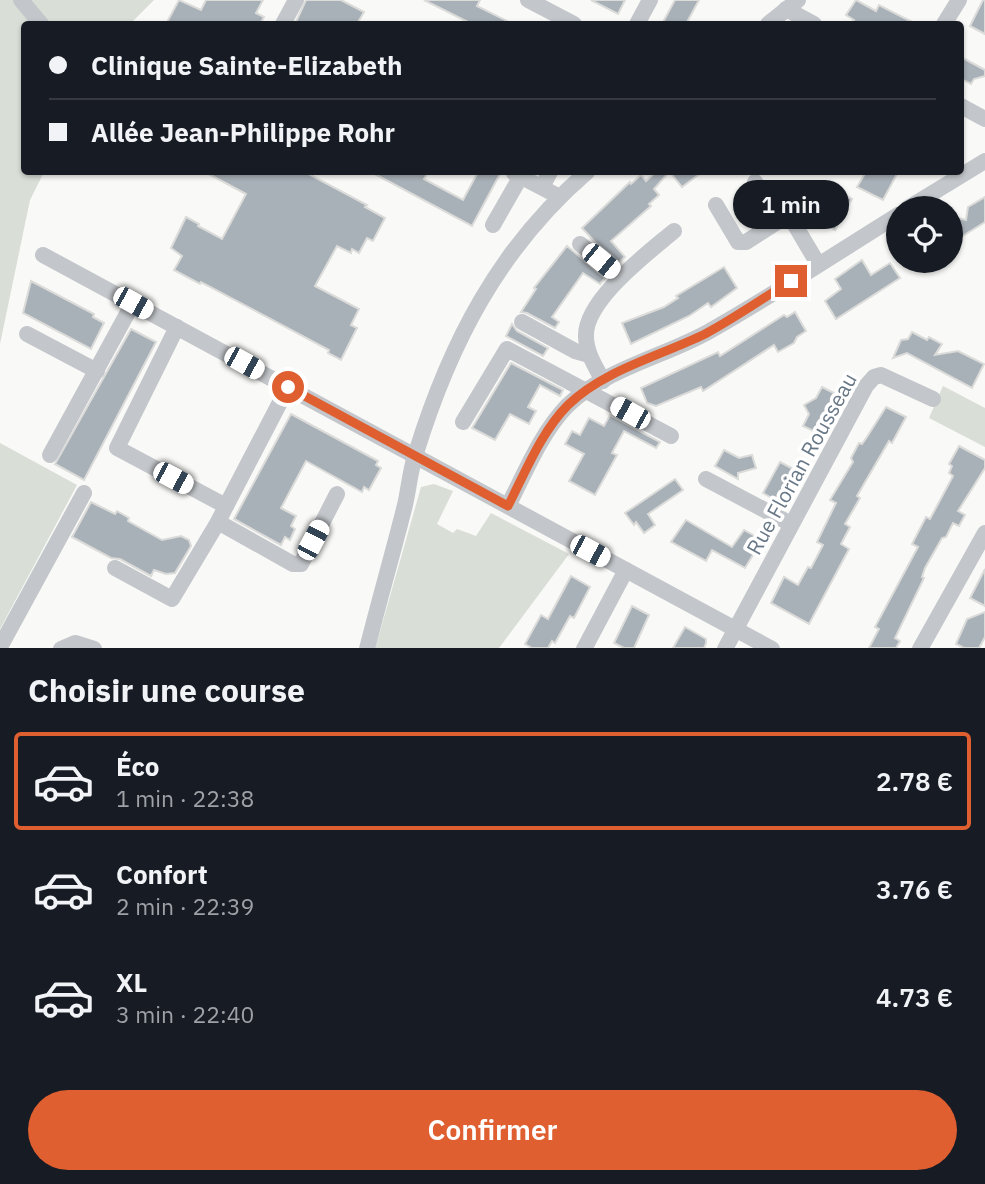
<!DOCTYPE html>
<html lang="fr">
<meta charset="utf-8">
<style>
:root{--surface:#171b24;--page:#20242c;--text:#f1f3f6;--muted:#9ea1a6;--line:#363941;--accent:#df5f30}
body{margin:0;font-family:"IBM Plex Sans",sans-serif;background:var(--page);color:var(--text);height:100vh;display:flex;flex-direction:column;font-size:26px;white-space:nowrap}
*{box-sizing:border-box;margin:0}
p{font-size:23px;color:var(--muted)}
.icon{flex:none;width:38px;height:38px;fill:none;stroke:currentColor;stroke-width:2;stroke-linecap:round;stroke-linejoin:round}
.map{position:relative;height:648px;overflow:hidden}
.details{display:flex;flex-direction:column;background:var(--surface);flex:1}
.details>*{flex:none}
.top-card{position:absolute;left:21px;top:21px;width:943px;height:154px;border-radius:7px;box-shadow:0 2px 5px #0004;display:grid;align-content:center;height:154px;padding:0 28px;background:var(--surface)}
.buttons{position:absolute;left:886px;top:196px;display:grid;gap:14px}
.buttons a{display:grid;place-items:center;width:77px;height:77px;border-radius:50%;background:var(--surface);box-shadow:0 2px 5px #0004;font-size:35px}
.end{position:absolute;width:32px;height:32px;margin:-16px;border:9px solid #df5f30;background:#fff;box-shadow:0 0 0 4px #fff}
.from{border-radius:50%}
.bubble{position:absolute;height:49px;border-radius:24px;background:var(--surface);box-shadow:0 2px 5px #0004;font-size:23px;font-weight:600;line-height:49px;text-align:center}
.car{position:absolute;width:21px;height:42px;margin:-21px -10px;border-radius:9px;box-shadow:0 0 5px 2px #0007;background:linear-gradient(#fff 24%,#345 0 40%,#fff 0 76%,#345 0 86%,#fff 0)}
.top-card b{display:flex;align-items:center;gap:24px;height:66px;font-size:26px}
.top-card b+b{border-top:2px solid var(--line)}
.top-card i{width:18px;height:18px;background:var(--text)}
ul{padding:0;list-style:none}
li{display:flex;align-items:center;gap:21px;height:98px;margin:0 14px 10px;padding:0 14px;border:4px solid transparent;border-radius:7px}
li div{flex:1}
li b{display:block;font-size:26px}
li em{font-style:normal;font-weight:600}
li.selected{border-color:var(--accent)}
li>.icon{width:63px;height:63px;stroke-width:1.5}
h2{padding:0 28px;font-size:32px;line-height:84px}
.button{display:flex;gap:14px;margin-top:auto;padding:14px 28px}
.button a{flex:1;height:80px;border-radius:42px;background:var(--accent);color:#fff;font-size:28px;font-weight:600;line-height:80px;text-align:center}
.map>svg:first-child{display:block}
.green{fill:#d9ded6}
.building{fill:#a9b1b8;stroke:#dbdbd9;stroke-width:2}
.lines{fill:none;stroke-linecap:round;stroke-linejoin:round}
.minor{stroke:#c3c6ca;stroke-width:16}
.route{stroke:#df5f30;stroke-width:9}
.labels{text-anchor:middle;stroke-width:7;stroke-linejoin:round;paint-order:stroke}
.street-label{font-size:21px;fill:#697887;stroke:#fff}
</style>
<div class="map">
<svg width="985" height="649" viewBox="0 0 985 649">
<rect width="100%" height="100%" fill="#f9f9f7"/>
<g class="green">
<path d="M0,0H154L130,24H24V172H44L30,200L0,344Z"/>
<path d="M943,386L985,408V447L929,418Z"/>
<path d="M0,443L77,485L0,629Z"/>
<path d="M434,484L453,491L437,524L453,533L457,529L476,536L491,513L569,554L499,648L375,649L421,487Z"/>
</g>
<g class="building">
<path d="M179,0L201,10L206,0H263L256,13L264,17L260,24H166Z"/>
<path d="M306,0H341L364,12L357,24H295Z"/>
<path d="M424,0H480L477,6L513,24H472Z"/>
<path d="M591,0H625L618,14Z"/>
<path d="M675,0H699L686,24H662Z"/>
<path d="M856,0L876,11L879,5L916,24H851L854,20L846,15Z"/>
<path d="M983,0H985V34L970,26Z"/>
<path d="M961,57L985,70V76L974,79L971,84L961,79Z"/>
<path d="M205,172H305L367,205L365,207L385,218L373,241L367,238L359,253L352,249L351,253L337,246L315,286L359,309L351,325L357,328L341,360L328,353L329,350L201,282L200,284L174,270L182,256L171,248L186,217L199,224L198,226L222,239L246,194Z"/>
<path d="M371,172H428L424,179L463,200L478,172H501L472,226Z"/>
<path d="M656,172H669L654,189L659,195L649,204L651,206L611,241L625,257L619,262L596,243L582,228L630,182L631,184L641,175L646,181Z"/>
<path d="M670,172H702L682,187Z"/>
<path d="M866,172H898L883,200L857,187Z"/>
<path d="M833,189L852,199L835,230L816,219L814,213L818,206L821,207L826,199L828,200Z"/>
<path d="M985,197V222L950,244V216L966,220L968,207Z"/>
<path d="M567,246L605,278L600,284L583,273L552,317L559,322L555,328L527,313L521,312L536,289L534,288Z"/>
<path d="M862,260L871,275L890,263L900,278L836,319L825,301L841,289L835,279Z"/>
<path d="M724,267L737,288L711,307L708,303L689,316L631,344L622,323L664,307L678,298L676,296Z"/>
<path d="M31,281L94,314L93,317L104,323L91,349L23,313Z"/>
<path d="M795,312L806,331L797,337L794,343L778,352L774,345L703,391L701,387L656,406L647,403L641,388L718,352L720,356L784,315L787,317Z"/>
<path d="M512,324L517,331L548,348L543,356L506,336Z"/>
<path d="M131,329L156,342L84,480L55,464Z"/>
<path d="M912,332L927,340L929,337L942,344L935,355L958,351L984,364L972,388L907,353L893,358L901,340L908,339Z"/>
<path d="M511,363L563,390L560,396L540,385L528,407L536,411L529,424L510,414L495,440L472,428Z"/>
<path d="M822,387L840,396L820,434L803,426L809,414L804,405L816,398Z"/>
<path d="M886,407L906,417L892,443L889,441L857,496L860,498L845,524L850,527L841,544L849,549L809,624L771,603L784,577L798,585L808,567L811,568L823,545L817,542L836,503L830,500L853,462L851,458L859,443L862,444L867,437Z"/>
<path d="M291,414L378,461L376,465L381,468L369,490L364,487L362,492L306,461L281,508L296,516L291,526L295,529L290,540L285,537L281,545L234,519Z"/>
<path d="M610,415L660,442L656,448L624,431L612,453L617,455L595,495L569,481L584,454L565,444L572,431L580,435L589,418L604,426Z"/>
<path d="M959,446L985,460V468L958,511L965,515L959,526L953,523L946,537L942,538L925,568L922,577L924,578L895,638L900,641L896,648H869L879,629L875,627L918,547L912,544L926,517L930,519L953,476L949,473L952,466L949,464Z"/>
<path d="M724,450L739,458L752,455L756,468L738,473V479L715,466Z"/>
<path d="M780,462L797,471L798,476L788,492L784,490L777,501L763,493Z"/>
<path d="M675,479L683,490L648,514L655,525L644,533L636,522L634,525L625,513Z"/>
<path d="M91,502L115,514L117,511L129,518L128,521L162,540L181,536L189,540L191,546L175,573L166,574L154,570L151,576L120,559L111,558L72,537Z"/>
<path d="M686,520L732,547L744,530L762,540L745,568L712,550L706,561L671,542Z"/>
<path d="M985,569V606L970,598Z"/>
<path d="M571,576L590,587L574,618L570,616L555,643L552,641L548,648H532L525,644L541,615L548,619Z"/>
<path d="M632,606L649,615L634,648H624L614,643Z"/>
<path d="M985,612V637L979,648H964L956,644L967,619Z"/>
<path d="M685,627L706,639V643L704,648H673Z"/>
</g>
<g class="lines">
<g class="minor">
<path d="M21,0L41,24"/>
<path d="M528,0L574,24"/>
<path d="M786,9L814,24"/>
<path d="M283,24L296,0"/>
<path d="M637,24L650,0"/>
<path d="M768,24L798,0"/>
<path d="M944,24L959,0"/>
<path d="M961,106L985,119"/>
<path d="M514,173L558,196"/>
<path d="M755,182L779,221"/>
<path d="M542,187L550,172"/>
<path d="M716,205L738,242H746L785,217L792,220L818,264"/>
<path d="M908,208L985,161"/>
<path d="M493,225L521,176"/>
<path d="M580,244L621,277"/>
<path d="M43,255L772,649"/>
<path d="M522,322L575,351L589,355"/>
<path d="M177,327L117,448L226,506L288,387"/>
<path d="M27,334L97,371"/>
<path d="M603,381C596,367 586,353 586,336C585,300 648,253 674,231"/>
<path d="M463,422L507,349L671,436"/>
<path d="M50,455L133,303"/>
<path d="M706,479L791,524"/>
<path d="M226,506L218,522L293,564H301L337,494"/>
<path d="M508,506C525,473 541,433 567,406C605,369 663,357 708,332C772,296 835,254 898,215"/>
<path d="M115,568L172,599L218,522"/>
<path d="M0,647L84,493"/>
<path d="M61,649L75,643L94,649"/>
<path d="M367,649C379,601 393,553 405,505C409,488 410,470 416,453C450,343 499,248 587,172"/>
<path d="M584,649L626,570"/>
<path d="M725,649L866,386L874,377L881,375L933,399"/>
<path d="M920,649L985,533"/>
</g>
</g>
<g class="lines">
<path class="route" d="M288,387L508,506C525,473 541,432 568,405C604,370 660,356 705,334C735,318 763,298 791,281"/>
</g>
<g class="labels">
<g class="street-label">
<text transform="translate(802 464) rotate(-61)" y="7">Rue Florian Rousseau</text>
</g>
</g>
</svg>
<div class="buttons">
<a><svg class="icon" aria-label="locate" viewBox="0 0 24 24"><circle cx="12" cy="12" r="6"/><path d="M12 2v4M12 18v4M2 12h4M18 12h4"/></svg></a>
</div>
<i class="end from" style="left:288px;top:387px"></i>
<i class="end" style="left:791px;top:281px"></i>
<div class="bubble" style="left:733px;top:180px;width:116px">1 min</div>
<i class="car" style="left:601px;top:261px;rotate:129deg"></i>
<i class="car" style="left:133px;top:303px;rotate:119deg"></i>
<i class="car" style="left:244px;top:363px;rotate:119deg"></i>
<i class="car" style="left:630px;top:413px;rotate:299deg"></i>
<i class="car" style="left:173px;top:478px;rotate:118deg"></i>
<i class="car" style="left:313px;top:540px;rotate:28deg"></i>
<i class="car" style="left:590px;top:551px;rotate:118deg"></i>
<div class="top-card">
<b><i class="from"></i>Clinique Sainte-Elizabeth</b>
<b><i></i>Allée Jean-Philippe Rohr</b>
</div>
</div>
<section class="details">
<h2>Choisir une course</h2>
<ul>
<li class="selected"><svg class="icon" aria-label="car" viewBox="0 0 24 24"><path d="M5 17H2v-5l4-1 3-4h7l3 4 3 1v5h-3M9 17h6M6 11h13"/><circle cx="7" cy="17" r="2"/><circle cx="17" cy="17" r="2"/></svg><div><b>Éco</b><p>1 min · 22:38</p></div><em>2.78 €</em></li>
<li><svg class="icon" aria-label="car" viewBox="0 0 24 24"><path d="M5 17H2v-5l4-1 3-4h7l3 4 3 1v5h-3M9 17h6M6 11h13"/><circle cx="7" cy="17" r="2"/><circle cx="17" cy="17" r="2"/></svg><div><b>Confort</b><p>2 min · 22:39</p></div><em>3.76 €</em></li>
<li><svg class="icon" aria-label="car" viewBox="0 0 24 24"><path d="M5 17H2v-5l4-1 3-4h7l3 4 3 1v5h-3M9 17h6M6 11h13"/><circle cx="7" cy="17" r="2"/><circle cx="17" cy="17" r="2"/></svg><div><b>XL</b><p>3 min · 22:40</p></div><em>4.73 €</em></li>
</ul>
<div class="button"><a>Confirmer</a></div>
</section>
